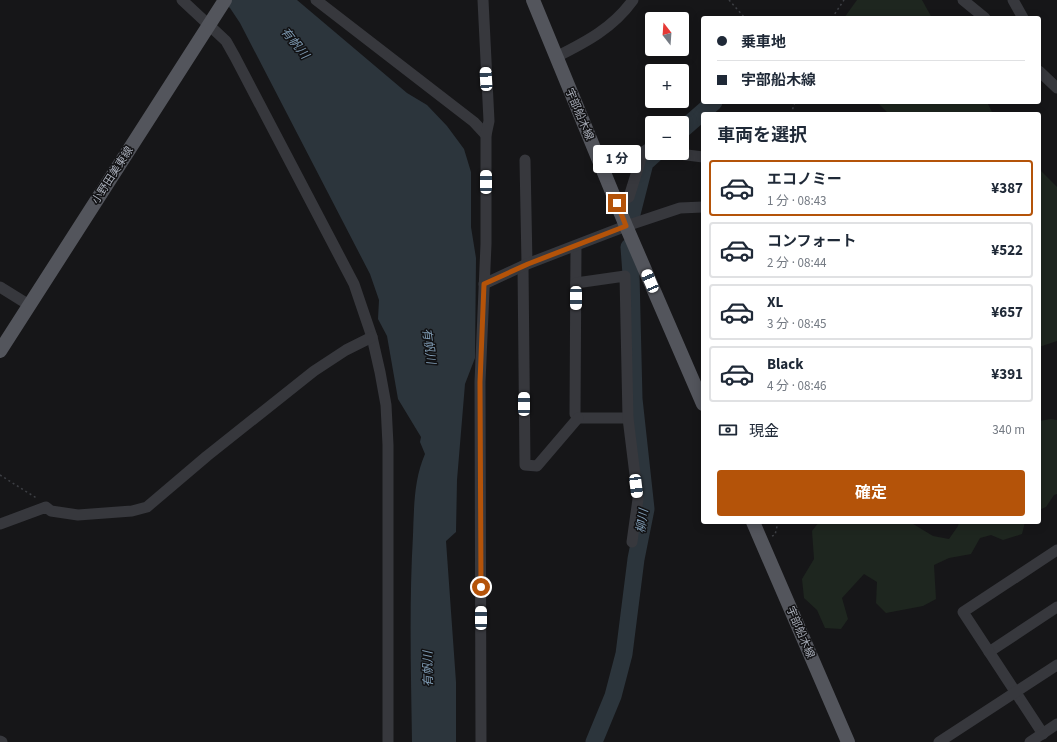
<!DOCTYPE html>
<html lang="ja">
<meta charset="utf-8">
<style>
:root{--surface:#fff;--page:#f6f6f7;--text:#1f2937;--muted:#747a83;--line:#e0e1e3;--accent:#b45309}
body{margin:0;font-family:"Source Sans 3","Noto Sans JP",sans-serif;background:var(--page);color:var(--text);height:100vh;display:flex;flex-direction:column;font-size:15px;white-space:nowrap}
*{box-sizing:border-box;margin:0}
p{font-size:13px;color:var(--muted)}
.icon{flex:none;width:22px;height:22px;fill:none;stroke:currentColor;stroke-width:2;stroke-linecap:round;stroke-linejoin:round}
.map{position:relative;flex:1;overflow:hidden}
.side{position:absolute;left:701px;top:112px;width:340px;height:412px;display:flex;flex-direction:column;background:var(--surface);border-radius:4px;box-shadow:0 2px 10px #0003}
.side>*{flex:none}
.top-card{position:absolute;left:701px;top:16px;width:340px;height:88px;border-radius:4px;box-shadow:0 2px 10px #0003;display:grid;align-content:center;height:88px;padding:0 16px;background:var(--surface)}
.needle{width:26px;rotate:343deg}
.controls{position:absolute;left:645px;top:12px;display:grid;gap:8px}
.controls a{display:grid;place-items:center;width:44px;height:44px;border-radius:4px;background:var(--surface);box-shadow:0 2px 10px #0003;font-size:20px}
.end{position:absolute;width:18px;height:18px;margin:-9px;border:5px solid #b45309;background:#fff;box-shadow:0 0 0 2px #fff}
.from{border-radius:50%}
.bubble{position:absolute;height:28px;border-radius:4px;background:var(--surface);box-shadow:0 2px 10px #0003;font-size:13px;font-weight:700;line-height:28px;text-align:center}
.car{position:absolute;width:12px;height:24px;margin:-12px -6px;border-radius:5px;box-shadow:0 0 3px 1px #0007;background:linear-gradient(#fff 24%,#345 0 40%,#fff 0 76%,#345 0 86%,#fff 0)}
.top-card b{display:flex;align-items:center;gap:14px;height:38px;font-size:15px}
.top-card b+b{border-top:1px solid var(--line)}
.top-card i{width:10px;height:10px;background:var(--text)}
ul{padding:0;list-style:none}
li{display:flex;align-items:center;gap:12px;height:56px;margin:0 8px 6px;padding:0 8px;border:2px solid var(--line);border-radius:4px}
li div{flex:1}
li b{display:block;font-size:15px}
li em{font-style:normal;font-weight:700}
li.on{border-color:var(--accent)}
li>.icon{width:36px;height:36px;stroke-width:1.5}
h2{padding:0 16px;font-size:18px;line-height:48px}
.pay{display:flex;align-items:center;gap:10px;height:44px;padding:0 16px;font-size:15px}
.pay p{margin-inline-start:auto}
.cta{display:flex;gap:8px;margin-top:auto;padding:8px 16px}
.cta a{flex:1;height:46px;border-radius:4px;background:var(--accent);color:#fff;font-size:16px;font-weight:700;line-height:46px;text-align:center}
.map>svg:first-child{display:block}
.green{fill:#1e261f}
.water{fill:#2c353c}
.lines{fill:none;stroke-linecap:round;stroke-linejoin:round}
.river{stroke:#2c353c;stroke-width:17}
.path{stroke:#3d3f44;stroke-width:1.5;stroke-dasharray:2 3;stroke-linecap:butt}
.minor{stroke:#37383d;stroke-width:11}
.major{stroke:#53555c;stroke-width:14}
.route{stroke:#b45309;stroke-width:5}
.labels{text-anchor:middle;stroke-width:3;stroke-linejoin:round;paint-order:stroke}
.street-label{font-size:11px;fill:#a8adb8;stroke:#111113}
.water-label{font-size:12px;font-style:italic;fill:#7f9bb3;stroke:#111113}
</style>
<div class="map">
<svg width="1057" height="742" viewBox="0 0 1057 742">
<rect width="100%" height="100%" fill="#161618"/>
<g class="green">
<path d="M857,0H922L932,18H844Z"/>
<path d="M877,102H987L993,114H889Z"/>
<path d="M1039,169L1057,187V341L1039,347Z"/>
<path d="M1051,419L1057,420V494L1054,495L1046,507L1039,510V421Z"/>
<path d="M819,522H910L933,536L949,539L958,526L959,522H1025L1022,534L1003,540L991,535L980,538L971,554L949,558L934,565L936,599L923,606L886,613L876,603L877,582L864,574L842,598L848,619L841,629L825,628L817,610L804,598L802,579L814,559L812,531Z"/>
</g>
<path class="water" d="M220,0H297L407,93L427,105L447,126L464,149L471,172V227L476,258L475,358L465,384L457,480L456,532L446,541L456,682V742H412C411,673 409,604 413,535C414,507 414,479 425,454L420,442L421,437L398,399L387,336L378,319L379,300L370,274L240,23L230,8Z"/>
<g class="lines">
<g class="river">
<path d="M682,130L714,102"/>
<path d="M632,214L645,163L656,153"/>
<path d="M594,742L613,696L624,654L636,559L646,509L634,399L631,274L629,247"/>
</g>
<g class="path">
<path d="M729,0L745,18"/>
<path d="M832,18L844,0"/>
<path d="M791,114L795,102"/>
<path d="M0,475L38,499"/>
<path d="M772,536L775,535L778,522"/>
</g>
<g class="minor">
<path d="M182,0L226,41L235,57L354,284L372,337L380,372L386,405L388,445V742"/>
<path d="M316,0L474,122L486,135"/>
<path d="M963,0L985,18"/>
<path d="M1013,0L1023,18"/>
<path d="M556,57C586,42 613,28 633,0"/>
<path d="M1039,71L1057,88"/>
<path d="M671,153L703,157"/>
<path d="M525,160L527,264"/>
<path d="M617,203L629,197L643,152L649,148L652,149"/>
<path d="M576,246L575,414L578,418H628"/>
<path d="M523,266L525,465L537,466L578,418"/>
<path d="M576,283L625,276L628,418L638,499L632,542"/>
<path d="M484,284L527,264L626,226L680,208L703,207"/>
<path d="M0,287L29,305"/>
<path d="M0,524L46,507L51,511L78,515L132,511L147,507L207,456L314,371L346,350L372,337"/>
<path d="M989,652L1057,607"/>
<path d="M1043,734L963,612L1057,550"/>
<path d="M0,741L2,742"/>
<path d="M481,742L480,382L486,244V135L489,121L483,0"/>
<path d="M939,742L1057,665"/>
<path d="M1030,742L1057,724"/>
</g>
<g class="major">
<path d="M533,0L626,226L703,404"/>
<path d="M0,351L225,0"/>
<path d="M753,522L848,742"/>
</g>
</g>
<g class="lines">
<path class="route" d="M481,587L480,382L484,284L528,264L626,226L617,203"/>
</g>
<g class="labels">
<g class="street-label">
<text transform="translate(580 114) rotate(67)" y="4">宇部船木線</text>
<text transform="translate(112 175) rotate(-57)" y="4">小野田美東線</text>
<text transform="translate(801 632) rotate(67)" y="4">宇部船木線</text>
</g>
<g class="water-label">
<text transform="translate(295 43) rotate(51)" y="4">有帆川</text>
<text transform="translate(429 346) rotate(82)" y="4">有帆川</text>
<text transform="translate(642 521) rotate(-82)" y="4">柳川</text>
<text transform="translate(428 669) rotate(-91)" y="4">有帆川</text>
</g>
</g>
</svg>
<div class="controls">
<a><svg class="needle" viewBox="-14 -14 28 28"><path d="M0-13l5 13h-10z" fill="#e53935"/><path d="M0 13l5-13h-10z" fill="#747a83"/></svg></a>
<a>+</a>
<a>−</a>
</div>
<i class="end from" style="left:481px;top:587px"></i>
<i class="end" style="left:617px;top:203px"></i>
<div class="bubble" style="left:593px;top:145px;width:48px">1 分</div>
<i class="car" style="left:486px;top:79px;rotate:357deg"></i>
<i class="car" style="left:486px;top:182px;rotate:0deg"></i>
<i class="car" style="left:650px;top:281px;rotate:337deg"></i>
<i class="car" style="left:576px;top:298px;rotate:180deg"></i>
<i class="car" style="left:524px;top:404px;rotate:0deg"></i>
<i class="car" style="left:636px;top:486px;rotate:173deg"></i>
<i class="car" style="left:481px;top:618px;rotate:0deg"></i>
<div class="top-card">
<b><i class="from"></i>乗車地</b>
<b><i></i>宇部船木線</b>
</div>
<section class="side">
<h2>車両を選択</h2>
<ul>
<li class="on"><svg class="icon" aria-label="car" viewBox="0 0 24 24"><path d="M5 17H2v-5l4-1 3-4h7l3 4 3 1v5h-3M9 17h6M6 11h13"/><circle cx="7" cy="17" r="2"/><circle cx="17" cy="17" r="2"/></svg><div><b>エコノミー</b><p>1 分 · 08:43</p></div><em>¥387</em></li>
<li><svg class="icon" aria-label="car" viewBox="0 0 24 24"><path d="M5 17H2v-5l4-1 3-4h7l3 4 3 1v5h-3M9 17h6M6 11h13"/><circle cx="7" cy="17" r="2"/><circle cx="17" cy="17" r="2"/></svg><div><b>コンフォート</b><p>2 分 · 08:44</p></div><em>¥522</em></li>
<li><svg class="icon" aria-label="car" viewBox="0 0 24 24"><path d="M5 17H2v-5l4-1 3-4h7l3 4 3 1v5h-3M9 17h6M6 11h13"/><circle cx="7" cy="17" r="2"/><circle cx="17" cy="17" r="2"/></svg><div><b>XL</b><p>3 分 · 08:45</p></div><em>¥657</em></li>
<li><svg class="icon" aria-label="car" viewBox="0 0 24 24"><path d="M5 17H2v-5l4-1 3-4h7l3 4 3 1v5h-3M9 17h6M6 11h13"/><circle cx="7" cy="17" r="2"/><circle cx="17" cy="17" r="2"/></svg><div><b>Black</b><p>4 分 · 08:46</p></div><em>¥391</em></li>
</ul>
<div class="pay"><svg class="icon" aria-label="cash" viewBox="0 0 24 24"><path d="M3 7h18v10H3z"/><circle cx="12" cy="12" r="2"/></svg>現金<p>340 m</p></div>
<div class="cta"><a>確定</a></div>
</section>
</div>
